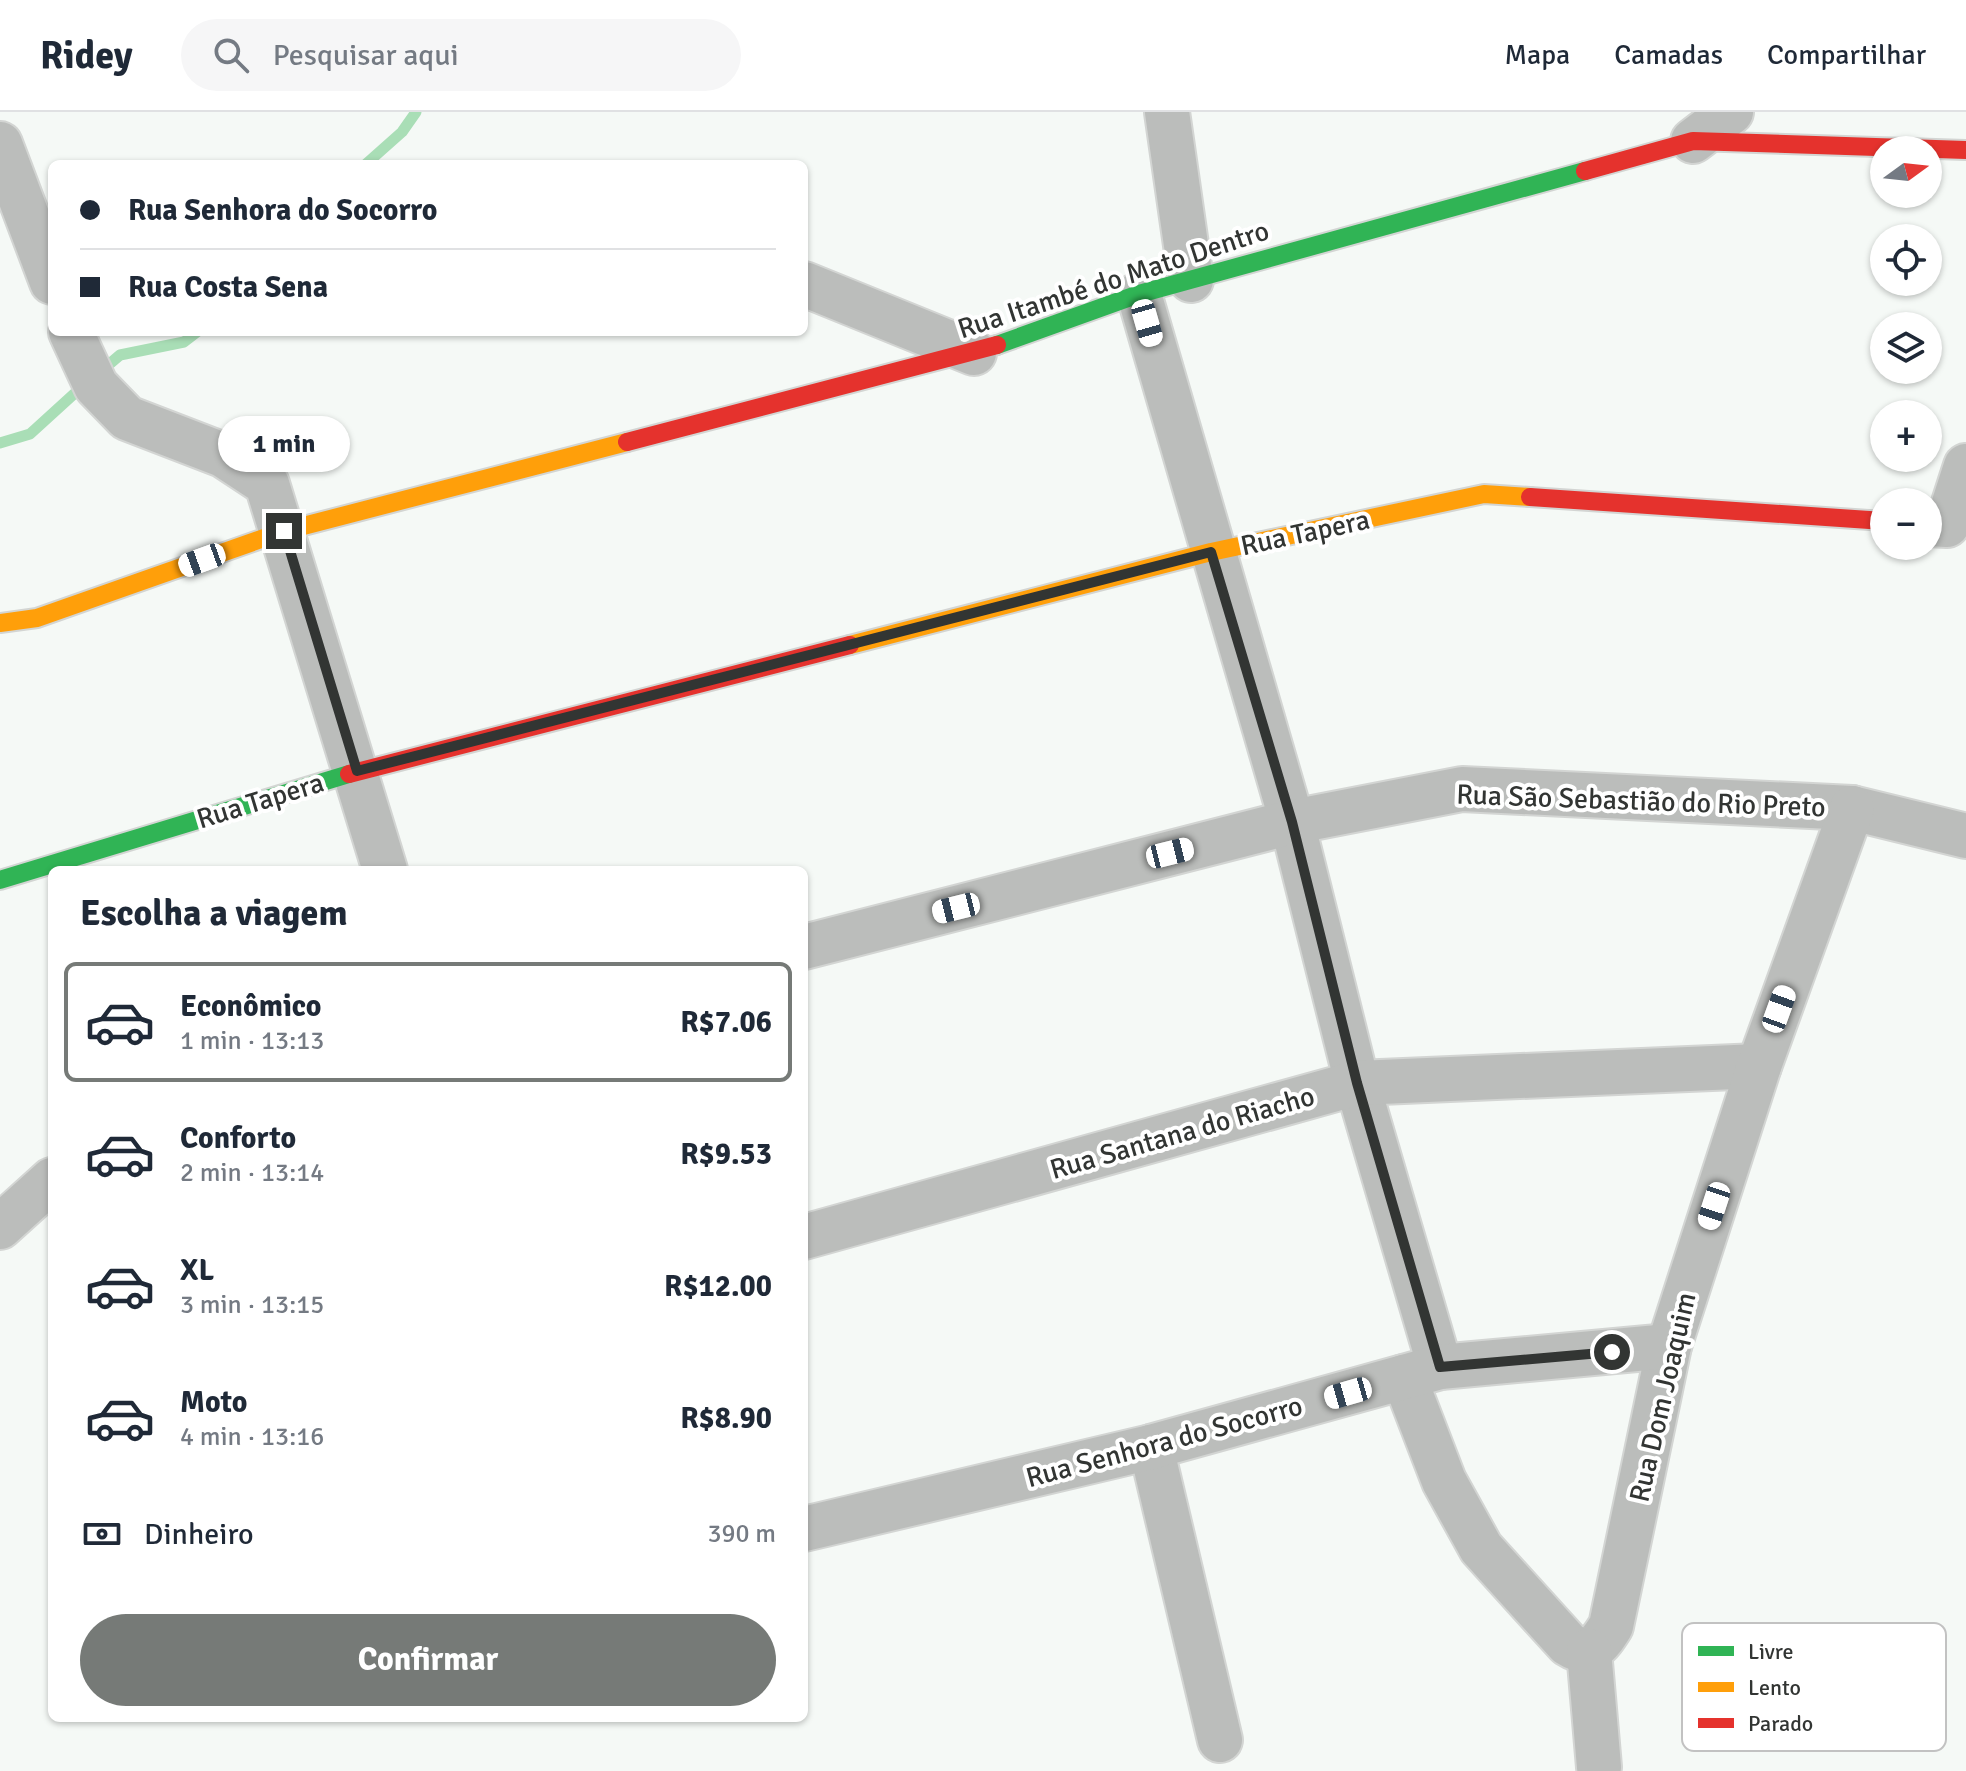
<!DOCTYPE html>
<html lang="pt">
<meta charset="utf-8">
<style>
:root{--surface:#fff;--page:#f6f6f7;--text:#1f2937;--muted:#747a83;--line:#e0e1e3;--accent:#767a77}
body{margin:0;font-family:Signika,sans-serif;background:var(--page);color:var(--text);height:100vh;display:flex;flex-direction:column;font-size:30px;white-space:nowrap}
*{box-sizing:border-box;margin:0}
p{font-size:26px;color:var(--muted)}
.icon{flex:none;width:44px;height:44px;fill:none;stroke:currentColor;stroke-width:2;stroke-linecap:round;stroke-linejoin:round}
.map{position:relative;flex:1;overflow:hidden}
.sheet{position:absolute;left:48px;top:754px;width:760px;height:856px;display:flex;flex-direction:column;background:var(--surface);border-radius:12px;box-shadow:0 2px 6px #0004}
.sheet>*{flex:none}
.top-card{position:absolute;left:48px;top:48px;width:760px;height:176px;border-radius:12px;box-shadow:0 2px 6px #0004;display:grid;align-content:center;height:176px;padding:0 32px;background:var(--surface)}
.needle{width:52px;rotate:75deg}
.fabs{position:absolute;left:1870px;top:24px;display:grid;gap:16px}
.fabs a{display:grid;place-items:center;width:72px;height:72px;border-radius:50%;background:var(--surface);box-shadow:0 2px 6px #0004;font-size:40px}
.end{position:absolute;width:36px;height:36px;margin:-18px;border:10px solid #323533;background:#fff;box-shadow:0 0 0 4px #fff}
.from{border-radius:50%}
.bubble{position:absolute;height:56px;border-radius:28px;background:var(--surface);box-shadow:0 2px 6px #0004;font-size:26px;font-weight:700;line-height:56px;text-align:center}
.car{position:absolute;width:24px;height:48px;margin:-24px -12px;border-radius:10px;box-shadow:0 0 6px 2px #0007;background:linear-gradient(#fff 24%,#345 0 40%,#fff 0 76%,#345 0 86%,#fff 0)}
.top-card b{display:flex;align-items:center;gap:28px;height:76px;font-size:30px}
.top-card b+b{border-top:2px solid var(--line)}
.top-card i{width:20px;height:20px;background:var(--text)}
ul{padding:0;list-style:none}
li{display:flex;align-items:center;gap:24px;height:120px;margin:0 16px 12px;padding:0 16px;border:4px solid transparent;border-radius:12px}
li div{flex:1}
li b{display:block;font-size:30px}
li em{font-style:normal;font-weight:700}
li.current{border-color:var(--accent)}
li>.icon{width:72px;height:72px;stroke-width:1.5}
h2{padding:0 32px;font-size:36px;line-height:96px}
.pay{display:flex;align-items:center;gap:20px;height:88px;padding:0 32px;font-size:30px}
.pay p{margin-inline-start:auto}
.cta{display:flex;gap:16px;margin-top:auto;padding:16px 32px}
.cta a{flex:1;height:92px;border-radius:48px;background:var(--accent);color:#fff;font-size:32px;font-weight:700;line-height:92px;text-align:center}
header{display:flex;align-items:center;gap:48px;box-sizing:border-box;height:112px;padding:0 40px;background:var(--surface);border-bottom:2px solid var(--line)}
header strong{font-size:38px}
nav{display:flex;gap:44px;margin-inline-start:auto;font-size:28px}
.search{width:560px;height:72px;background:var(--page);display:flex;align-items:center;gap:20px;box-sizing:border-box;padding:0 28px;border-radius:44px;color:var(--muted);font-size:30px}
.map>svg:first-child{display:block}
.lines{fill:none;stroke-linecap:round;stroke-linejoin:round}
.stream{stroke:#a9deb6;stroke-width:11}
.street-casing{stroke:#d3d5d3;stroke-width:48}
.fast-casing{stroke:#d3d5d3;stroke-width:22}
.slow-casing{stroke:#d3d5d3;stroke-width:22}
.jam-casing{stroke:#d3d5d3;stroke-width:22}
.street{stroke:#bbbdbb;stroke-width:44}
.fast{stroke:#30b455;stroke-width:18}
.slow{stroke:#ff9f0a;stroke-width:18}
.jam{stroke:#e5322d;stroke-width:18}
.route{stroke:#323533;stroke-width:10}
.labels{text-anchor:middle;stroke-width:8;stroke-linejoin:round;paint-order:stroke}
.street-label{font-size:28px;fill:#323533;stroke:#fff}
.key{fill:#fff;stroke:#c2c2c2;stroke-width:2}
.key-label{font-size:22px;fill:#323533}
</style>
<header>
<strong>Ridey</strong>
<div class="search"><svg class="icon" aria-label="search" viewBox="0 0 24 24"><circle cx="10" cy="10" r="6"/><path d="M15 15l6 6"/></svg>Pesquisar aqui</div>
<nav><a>Mapa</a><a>Camadas</a><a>Compartilhar</a></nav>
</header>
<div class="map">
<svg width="1966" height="1659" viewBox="0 0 1966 1659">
<rect width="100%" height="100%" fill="#f5f9f6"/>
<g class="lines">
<g class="stream">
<path d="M366,52L402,20L416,0"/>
<path d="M100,260L120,243L184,230L197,220"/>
<path d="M0,331L30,322L86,271"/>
</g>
<g class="street-casing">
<g id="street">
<path d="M1167,0L1191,168"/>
<path d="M1693,29L1731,0"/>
<path d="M0,32L52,170"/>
<path d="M804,172L974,241"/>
<path d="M1139,182L1292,710L1357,971L1440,1255"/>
<path d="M71,220L96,274L127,306L223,343L267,372L385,758"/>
<path d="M1928,412L1947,413L1966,354"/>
<path d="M804,835L1292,710L1462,677L1852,696L1966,724"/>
<path d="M0,1115L52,1068"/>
<path d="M804,1125L1357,971L1759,954"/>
<path d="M1404,1265L1444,1369L1481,1436L1568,1532C1590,1546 1599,1533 1611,1514L1669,1234L1759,954L1852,696"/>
<path d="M1151,1335L1220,1628"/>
<path d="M804,1417L1151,1335L1440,1255L1669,1234"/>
<path d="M1589,1539L1599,1655"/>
</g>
</g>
<g class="fast-casing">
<g id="fast">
<path d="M997,233L1139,182L1585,59"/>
<path d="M0,768L349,662"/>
</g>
</g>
<g class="slow-casing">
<g id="slow">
<path d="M0,511L37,506L284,419L627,330"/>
<path d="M850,533L1211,440L1484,382L1530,385"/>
</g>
</g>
<g class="jam-casing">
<g id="jam">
<path d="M1585,59L1693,29L1966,38"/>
<path d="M627,330L997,233"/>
<path d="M1530,385L1884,409"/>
<path d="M349,662L850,533"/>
</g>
</g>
<use href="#street" class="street"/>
<use href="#fast" class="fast"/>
<use href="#slow" class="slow"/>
<use href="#jam" class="jam"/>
</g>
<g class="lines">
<path class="route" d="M284,419L357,659L1211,440L1292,710L1357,971L1440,1255L1612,1240"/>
</g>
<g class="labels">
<g class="street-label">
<text transform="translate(1113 167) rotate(-18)" y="10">Rua Itambé do Mato Dentro</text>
<text transform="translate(1305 420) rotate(-12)" y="10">Rua Tapera</text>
<text transform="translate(260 688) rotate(-17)" y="10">Rua Tapera</text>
<text transform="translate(1641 688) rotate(2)" y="10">Rua São Sebastião do Rio Preto</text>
<text transform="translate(1182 1020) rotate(-16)" y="10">Rua Santana do Riacho</text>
<text transform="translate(1662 1285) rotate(-77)" y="10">Rua Dom Joaquim</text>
<text transform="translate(1164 1329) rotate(-15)" y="10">Rua Senhora do Socorro</text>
</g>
</g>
<rect x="1682" y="1511" width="264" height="128" rx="12" class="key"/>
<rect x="1698" y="1534" width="36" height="10" fill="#30b455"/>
<rect x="1698" y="1570" width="36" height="10" fill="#ff9f0a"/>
<rect x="1698" y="1606" width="36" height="10" fill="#e5322d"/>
<g class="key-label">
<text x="1748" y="1547">Livre</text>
<text x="1748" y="1583">Lento</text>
<text x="1748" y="1619">Parado</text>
</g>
</svg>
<div class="fabs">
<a><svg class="needle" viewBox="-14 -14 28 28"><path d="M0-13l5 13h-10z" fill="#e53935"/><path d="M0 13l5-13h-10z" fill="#747a83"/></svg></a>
<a><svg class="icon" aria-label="locate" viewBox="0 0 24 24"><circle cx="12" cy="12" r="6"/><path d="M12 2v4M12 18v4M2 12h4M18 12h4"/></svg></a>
<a><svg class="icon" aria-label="layers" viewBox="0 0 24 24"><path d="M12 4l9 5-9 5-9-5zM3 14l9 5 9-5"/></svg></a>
<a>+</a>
<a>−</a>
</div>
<i class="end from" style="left:1612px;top:1240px"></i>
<i class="end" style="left:284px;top:419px"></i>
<div class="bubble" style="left:218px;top:304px;width:132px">1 min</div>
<i class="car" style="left:1147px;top:211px;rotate:164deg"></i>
<i class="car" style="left:202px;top:448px;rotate:250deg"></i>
<i class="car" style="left:1170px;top:741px;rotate:76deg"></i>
<i class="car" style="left:956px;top:796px;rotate:256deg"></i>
<i class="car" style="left:1779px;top:897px;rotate:20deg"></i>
<i class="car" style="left:1714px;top:1094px;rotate:198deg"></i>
<i class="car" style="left:1348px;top:1281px;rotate:254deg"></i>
<div class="top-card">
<b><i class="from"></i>Rua Senhora do Socorro</b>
<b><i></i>Rua Costa Sena</b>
</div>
<section class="sheet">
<h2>Escolha a viagem</h2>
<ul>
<li class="current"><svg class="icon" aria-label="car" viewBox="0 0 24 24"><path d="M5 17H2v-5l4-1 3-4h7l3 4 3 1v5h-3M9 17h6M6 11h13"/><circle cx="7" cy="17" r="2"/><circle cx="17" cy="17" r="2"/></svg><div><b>Econômico</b><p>1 min · 13:13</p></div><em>R$7.06</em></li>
<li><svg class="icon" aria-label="car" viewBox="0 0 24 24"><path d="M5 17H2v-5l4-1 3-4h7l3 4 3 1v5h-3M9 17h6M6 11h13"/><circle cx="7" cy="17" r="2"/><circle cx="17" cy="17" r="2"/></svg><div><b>Conforto</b><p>2 min · 13:14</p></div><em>R$9.53</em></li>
<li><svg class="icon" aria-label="car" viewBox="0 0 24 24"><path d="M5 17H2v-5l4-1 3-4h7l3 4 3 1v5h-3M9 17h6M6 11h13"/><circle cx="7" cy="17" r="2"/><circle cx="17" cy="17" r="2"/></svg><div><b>XL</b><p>3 min · 13:15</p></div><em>R$12.00</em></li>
<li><svg class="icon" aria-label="car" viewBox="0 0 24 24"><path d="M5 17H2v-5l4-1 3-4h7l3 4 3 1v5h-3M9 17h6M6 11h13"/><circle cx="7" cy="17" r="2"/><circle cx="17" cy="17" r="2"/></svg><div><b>Moto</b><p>4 min · 13:16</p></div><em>R$8.90</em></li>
</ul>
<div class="pay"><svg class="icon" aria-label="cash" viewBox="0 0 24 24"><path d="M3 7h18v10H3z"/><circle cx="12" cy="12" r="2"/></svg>Dinheiro<p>390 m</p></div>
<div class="cta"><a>Confirmar</a></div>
</section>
</div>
